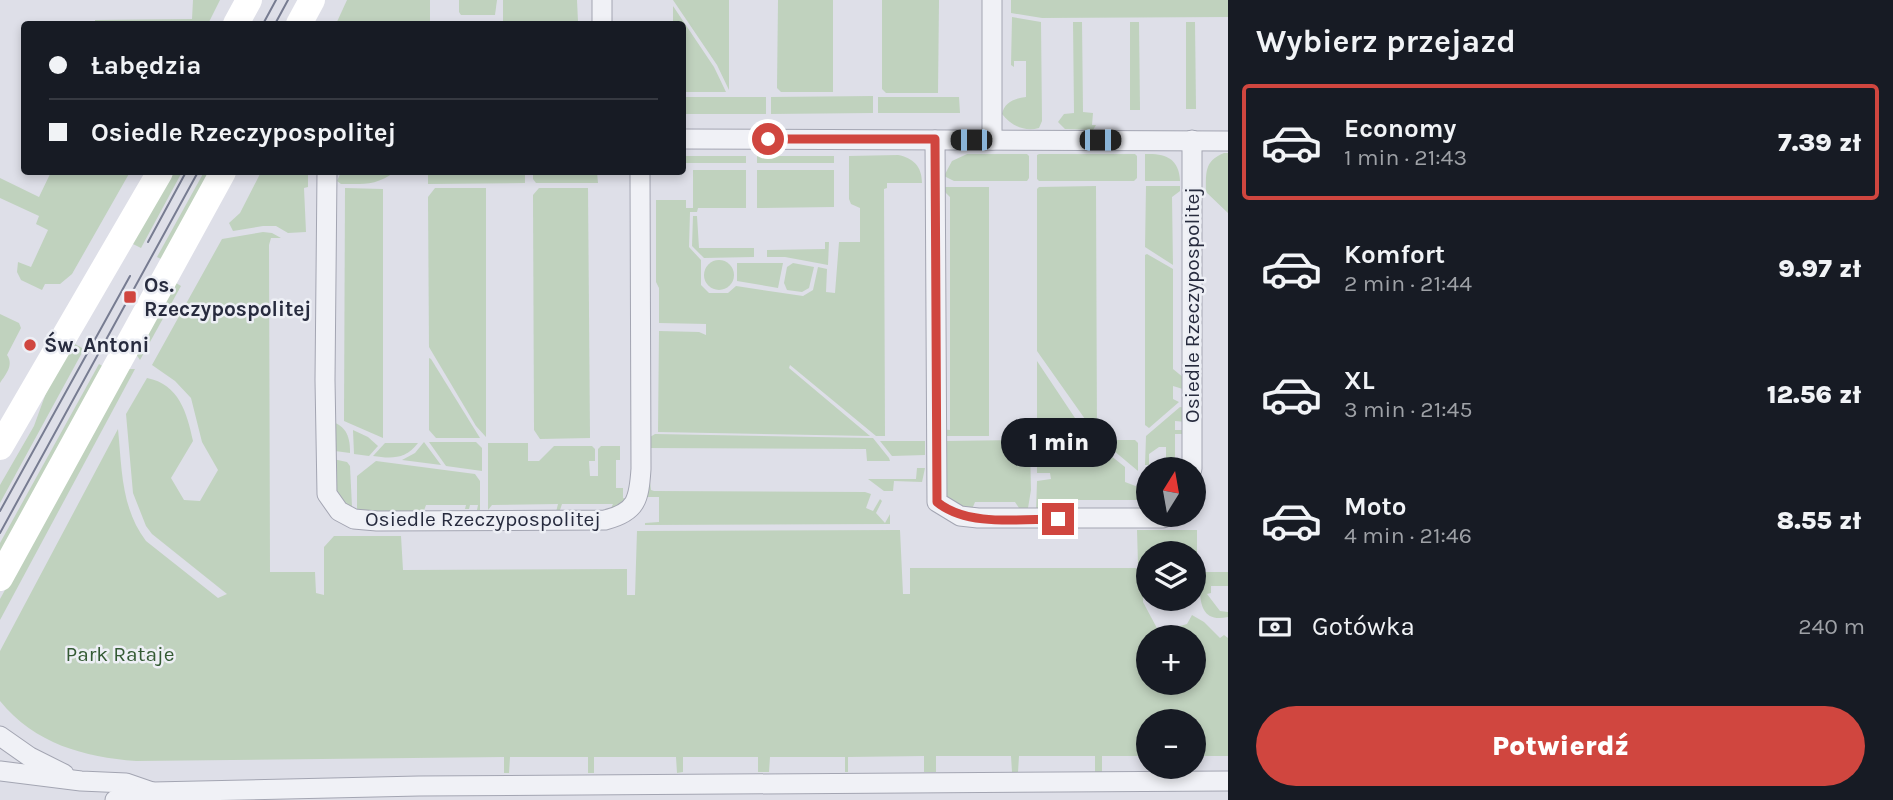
<!DOCTYPE html>
<html lang="pl">
<meta charset="utf-8">
<style>
:root{--surface:#171b24;--page:#20242c;--text:#f1f3f6;--muted:#9ea1a6;--line:#363941;--accent:#d0463f}
body{margin:0;font-family:Karla,sans-serif;background:var(--page);color:var(--text);height:100vh;display:flex;flex-direction:column;font-size:26px;white-space:nowrap}
*{box-sizing:border-box;margin:0}
p{font-size:23px;color:var(--muted)}
.icon{flex:none;width:38px;height:38px;fill:none;stroke:currentColor;stroke-width:2;stroke-linecap:round;stroke-linejoin:round}
.map{position:relative;flex:1;overflow:hidden}
.sheet{display:flex;flex-direction:column;background:var(--surface);width:665px}
.sheet>*{flex:none}
.hud{position:absolute;left:21px;top:21px;width:665px;height:154px;border-radius:7px;box-shadow:0 4px 10px #0003;display:grid;align-content:center;height:154px;padding:0 28px;background:var(--surface)}
.needle{width:46px;rotate:11deg}
.buttons{position:absolute;left:1136px;top:457px;display:grid;gap:14px}
.buttons a{display:grid;place-items:center;width:70px;height:70px;border-radius:50%;background:var(--surface);box-shadow:0 4px 10px #0003;font-size:35px}
.end{position:absolute;width:32px;height:32px;margin:-16px;border:9px solid #d0463f;background:#fff;box-shadow:0 0 0 4px #fff}
.from{border-radius:50%}
.bubble{position:absolute;height:49px;border-radius:24px;background:var(--surface);box-shadow:0 4px 10px #0003;font-size:23px;font-weight:800;line-height:49px;text-align:center}
.car{position:absolute;width:21px;height:42px;margin:-21px -10px;border-radius:9px;box-shadow:0 0 5px 2px #0007;background:linear-gradient(#222 24%,#8ab4d8 0 40%,#222 0 76%,#8ab4d8 0 86%,#222 0)}
.hud b{display:flex;align-items:center;gap:24px;height:66px;font-size:26px}
.hud b+b{border-top:2px solid var(--line)}
.hud i{width:18px;height:18px;background:var(--text)}
ul{padding:0;list-style:none}
li{display:flex;align-items:center;gap:21px;height:116px;margin:0 14px 10px;padding:0 14px;border:4px solid transparent;border-radius:7px}
li div{flex:1}
li b{display:block;font-size:26px}
li em{font-style:normal;font-weight:800}
li.active{border-color:var(--accent)}
li>.icon{width:63px;height:63px;stroke-width:1.5}
h2{padding:0 28px;font-size:32px;line-height:84px}
.pay{display:flex;align-items:center;gap:18px;height:77px;padding:0 28px;font-size:26px}
.pay p{margin-inline-start:auto}
.button{display:flex;gap:14px;margin-top:auto;padding:14px 28px}
.button a{flex:1;height:80px;border-radius:42px;background:var(--accent);color:#fff;font-size:28px;font-weight:800;line-height:80px;text-align:center}
main{display:flex;flex:1;min-height:0}
.map>svg:first-child{display:block}
.green{fill:#c0d2be;fill-rule:evenodd}
.lines{fill:none;stroke-linecap:round;stroke-linejoin:round}
.street-casing{stroke:#a3a5b2;stroke-width:21}
.street{stroke:#f0f1f6;stroke-width:19}
.secondary{stroke:#fff;stroke-width:26}
.tram{stroke:#777c91;stroke-width:2}
.route{stroke:#d0463f;stroke-width:9}
.poi-dot{fill:#d0463f;stroke:#edeff5;stroke-width:2.5}
.labels{text-anchor:middle;stroke-width:5;stroke-linejoin:round;paint-order:stroke}
.poi-label{font-size:21px;font-weight:bold;fill:#272b3e;stroke:#edeff5;text-anchor:start}
.street-label{font-size:21px;fill:#272b3e;stroke:#edeff5}
.park-label{font-size:21px;fill:#345a34;stroke:#edeff5}
</style>
<main>
<div class="map">
<svg width="1228" height="800" viewBox="0 0 1228 800">
<rect width="100%" height="100%" fill="#dedfe8"/>
<g class="green">
<path d="M193,0H220L208,24H95V20L192,19Z"/>
<path d="M347,0H430V24H336Z"/>
<path d="M459,0H497L495,15H461L459,12Z"/>
<path d="M503,0H577L578,22L576,24H503Z"/>
<path d="M673,0H729V90L717,65Z"/>
<path d="M778,0H833V92H781L777,88Z"/>
<path d="M882,0H939L938,93H886L882,89Z"/>
<path d="M1011,0H1228V17L1042,18L1011,13Z"/>
<path d="M673,6L714,67L726,92H683L682,24H673Z"/>
<path d="M1012,17L1041,22L1042,121L1039,128C1025,132 1011,126 1002,114C1004,102 1016,98 1026,97V61H1014V67L1011,65Z"/>
<path d="M1073,22H1082L1083,112L1093,113L1092,125H1096L1093,130L1065,129L1058,122L1064,114L1074,113Z"/>
<path d="M1130,22H1139L1140,110H1130Z"/>
<path d="M1186,22H1195L1196,109H1186Z"/>
<path d="M873,96V113L771,114V97Z"/>
<path d="M682,97H766V114H683Z"/>
<path d="M878,97H959L960,113H878Z"/>
<path d="M1224,153H1228V213L1206,192C1206,173 1204,161 1224,153Z"/>
<path d="M967,154H1027L1029,156V178L1027,181H954L944,176L952,161Z"/>
<path d="M1039,154H1135L1137,156V178L1134,181H1039L1037,179V155Z"/>
<path d="M1145,154C1165,153 1179,158 1180,181H1145Z"/>
<path d="M898,155C913,158 922,166 922,183H887V188L884,189L885,436H876L790,365L789,368L870,436L658,432L659,331L699,332L706,335V324L659,323V288L656,282V200H686V208H693V170H746V208H698L697,212H690L689,247L701,260V285L709,293H728L736,286L803,296L813,290L818,267L827,269L826,292L835,293L839,242H860V208L851,204L849,199V156Z"/>
<rect x="683" y="156" width="63" height="7"/>
<rect x="757" y="156" width="77" height="7"/>
<path d="M757,170H834V207L757,208Z"/>
<path d="M51,172H130L72,274L60,284H45L42,290L21,280L17,272L18,262L31,267L48,230L36,224L39,216L0,198V178L39,197Z"/>
<path d="M172,172H182L141,248L131,243Z"/>
<path d="M204,172H211L163,260L157,257Z"/>
<path d="M261,172H308V187L304,188L306,232L288,233L276,226H263L233,231L229,223L240,213Z"/>
<path d="M341,172H394C377,186 361,184 341,184L337,181Z"/>
<path d="M428,172H525V183L428,184Z"/>
<path d="M533,172H597L598,183H536L533,179Z"/>
<path d="M1096,186V187L1097,436L1037,351V189L1039,187Z"/>
<path d="M1146,186H1180V191L1172,197L1173,265L1145,247Z"/>
<path d="M940,187H989V436H946L940,429L950,430V197Z"/>
<path d="M345,188L383,189V438L344,421Z"/>
<path d="M435,188H486V437L476,426L429,347L428,197Z"/>
<path d="M539,188H588L590,438L540,439L534,430L533,195Z"/>
<path d="M693,216H697L699,248H754V257L704,258L692,246Z"/>
<path d="M263,232L272,233L281,238H271L269,245L270,572H315L316,593L324,595V547L334,536H401L403,570L627,569V595H635L637,531L900,530L903,594H910V568H1136L1144,582L1143,602L1159,632L1187,624L1192,615L1204,622L1220,638L1224,635L1228,638V756H1194V721H1148V756H1102V772H1095V756H1019L1018,772H1012L1011,756H936V772H924V756L848,757V772H845V757H770L769,772H758V757H683V772L677,773L676,757H594V773H588V757H510L509,773H504V757L136,761C84,757 35,744 0,701V651L118,429C122,469 121,508 146,541L218,598L227,594L152,534L146,526L133,493L126,414L147,378C179,384 187,413 193,441L171,478L184,500L200,501L218,470L202,442L191,398L175,381L152,365L222,239ZM1148,637H1194V682H1148Z"/>
<path d="M825,242H829L828,265L785,257H767V250L825,249Z"/>
<path d="M1147,254L1173,269V369L1184,378L1186,390L1173,386V399L1179,402L1149,428L1145,425V255Z"/>
<circle cx="719" cy="275" r="15"/>
<path d="M737,263H783L778,288L737,281Z"/>
<path d="M793,263L814,267L809,288L802,292L787,290L784,283L787,267Z"/>
<path d="M176,283L181,286L140,360L136,354Z"/>
<path d="M0,314L19,323L21,328L7,355C14,365 6,374 0,383Z"/>
<path d="M73,343L84,349L0,503V485L34,426L50,382Z"/>
<path d="M429,358L431,359L480,438H436L429,430Z"/>
<path d="M1037,361L1087,436H1037Z"/>
<path d="M99,364L104,367L0,557V543Z"/>
<path d="M128,369H135L0,620V599Z"/>
<path d="M1180,407L1186,408L1187,422L1175,421V430H1186V434H1175V469H1166V447H1159L1149,454V465H1145L1146,436Z"/>
<path d="M331,421C347,427 350,437 350,453L335,451Z"/>
<path d="M353,430L368,437L378,446L369,456L354,454Z"/>
<path d="M655,434L873,438L889,458L890,461H867L866,449L645,448V440Z"/>
<path d="M1027,440L1030,443L1031,490L1027,514H1023L1015,502H975L970,514L944,496L940,445L946,441Z"/>
<path d="M1040,440H1091L1125,467V482L1146,490L1148,500H1043L1036,514L1037,481L1051,479L1050,473H1037V443Z"/>
<path d="M1101,440H1135L1138,443V471Z"/>
<path d="M880,441H925V455L892,456Z"/>
<path d="M424,442L441,465L402,460L415,453Z"/>
<path d="M429,442H476L482,448V471L446,466Z"/>
<path d="M385,443H418C406,459 392,459 373,456Z"/>
<path d="M488,443H528V461H539L554,446H592L595,449V461H589L590,476H598V449L601,446H620V460H616V488H623V498L626,499L608,514L613,504H562L558,516H555L558,504L492,505L488,510Z"/>
<path d="M333,459L347,462L350,466L352,507L344,504L333,492Z"/>
<path d="M376,461L475,474L480,481V510H477L478,505H470L469,509H465L466,505H426L422,516L357,510V476Z"/>
<path d="M917,468H925L922,482L894,481L893,491H884L868,479H916Z"/>
<path d="M650,482L651,490L654,491L865,492L871,494L866,508L873,511L880,499L882,501L876,513L885,523L890,514V524L645,525V523L659,522V497H645Z"/>
<path d="M1137,530H1197V568L1194,575V553H1148L1147,582L1138,564Z"/>
<path d="M1199,572H1228V586H1211V593L1207,594L1220,611L1228,612V617C1206,622 1200,609 1200,589L1194,583Z"/>
</g>
<g class="lines">
<g class="street-casing">
<g id="street">
<path d="M602,0V24"/>
<path d="M992,0V140"/>
<path d="M682,139L1228,141"/>
<path d="M935,140L937,502L960,516L978,518H1163L1173,514"/>
<path d="M327,172L325,380L327,494L339,511L354,519L377,521L605,520C637,512 639,499 641,469L640,172"/>
<path d="M1192,469V140"/>
<path d="M0,736L30,757L64,774"/>
<path d="M0,771L81,781L126,783L152,792"/>
<path d="M115,800L153,792L419,786L1228,781"/>
</g>
</g>
<use href="#street" class="street"/>
<g class="secondary">
<path d="M236,24L249,0"/>
<path d="M299,24L312,0"/>
<path d="M0,447L160,172"/>
<path d="M0,578L223,172"/>
</g>
<g class="tram">
<path d="M263,24L276,0"/>
<path d="M275,24L288,0"/>
<path d="M148,242L186,172"/>
<path d="M0,511L130,276"/>
<path d="M0,533L198,172"/>
</g>
</g>
<g class="lines">
<path class="route" d="M768,139H935L937,502C967,527 1021,519 1058,519"/>
</g>
<g class="poi-dot">
<rect x="123" y="290" width="14" height="14" rx="3.5"/>
<circle cx="30" cy="345" r="7"/>
</g>
<g class="labels">
<g class="poi-label">
<text x="144" y="292">Os.<tspan x="144" dy="24">Rzeczypospolitej</tspan></text>
<text x="44" y="352">Św. Antoni</text>
</g>
<g class="street-label">
<text transform="translate(1192 305) rotate(-90)" y="7">Osiedle Rzeczypospolitej</text>
<text x="483" y="526">Osiedle Rzeczypospolitej</text>
</g>
<g class="park-label">
<text x="120" y="661">Park Rataje</text>
</g>
</g>
</svg>
<div class="buttons">
<a><svg class="needle" viewBox="-14 -14 28 28"><path d="M0-13l5 13h-10z" fill="#e53935"/><path d="M0 13l5-13h-10z" fill="#9ea1a6"/></svg></a>
<a><svg class="icon" aria-label="layers" viewBox="0 0 24 24"><path d="M12 4l9 5-9 5-9-5zM3 14l9 5 9-5"/></svg></a>
<a>+</a>
<a>−</a>
</div>
<i class="end from" style="left:768px;top:139px"></i>
<i class="end" style="left:1058px;top:519px"></i>
<div class="bubble" style="left:1001px;top:418px;width:116px">1 min</div>
<i class="car" style="left:971px;top:140px;rotate:270deg"></i>
<i class="car" style="left:1100px;top:140px;rotate:90deg"></i>
<div class="hud">
<b><i class="from"></i>Łabędzia</b>
<b><i></i>Osiedle Rzeczypospolitej</b>
</div>
</div>
<section class="sheet">
<h2>Wybierz przejazd</h2>
<ul>
<li class="active"><svg class="icon" aria-label="car" viewBox="0 0 24 24"><path d="M5 17H2v-5l4-1 3-4h7l3 4 3 1v5h-3M9 17h6M6 11h13"/><circle cx="7" cy="17" r="2"/><circle cx="17" cy="17" r="2"/></svg><div><b>Economy</b><p>1 min · 21:43</p></div><em>7.39 zł</em></li>
<li><svg class="icon" aria-label="car" viewBox="0 0 24 24"><path d="M5 17H2v-5l4-1 3-4h7l3 4 3 1v5h-3M9 17h6M6 11h13"/><circle cx="7" cy="17" r="2"/><circle cx="17" cy="17" r="2"/></svg><div><b>Komfort</b><p>2 min · 21:44</p></div><em>9.97 zł</em></li>
<li><svg class="icon" aria-label="car" viewBox="0 0 24 24"><path d="M5 17H2v-5l4-1 3-4h7l3 4 3 1v5h-3M9 17h6M6 11h13"/><circle cx="7" cy="17" r="2"/><circle cx="17" cy="17" r="2"/></svg><div><b>XL</b><p>3 min · 21:45</p></div><em>12.56 zł</em></li>
<li><svg class="icon" aria-label="car" viewBox="0 0 24 24"><path d="M5 17H2v-5l4-1 3-4h7l3 4 3 1v5h-3M9 17h6M6 11h13"/><circle cx="7" cy="17" r="2"/><circle cx="17" cy="17" r="2"/></svg><div><b>Moto</b><p>4 min · 21:46</p></div><em>8.55 zł</em></li>
</ul>
<div class="pay"><svg class="icon" aria-label="cash" viewBox="0 0 24 24"><path d="M3 7h18v10H3z"/><circle cx="12" cy="12" r="2"/></svg>Gotówka<p>240 m</p></div>
<div class="button"><a>Potwierdź</a></div>
</section>
</main>
